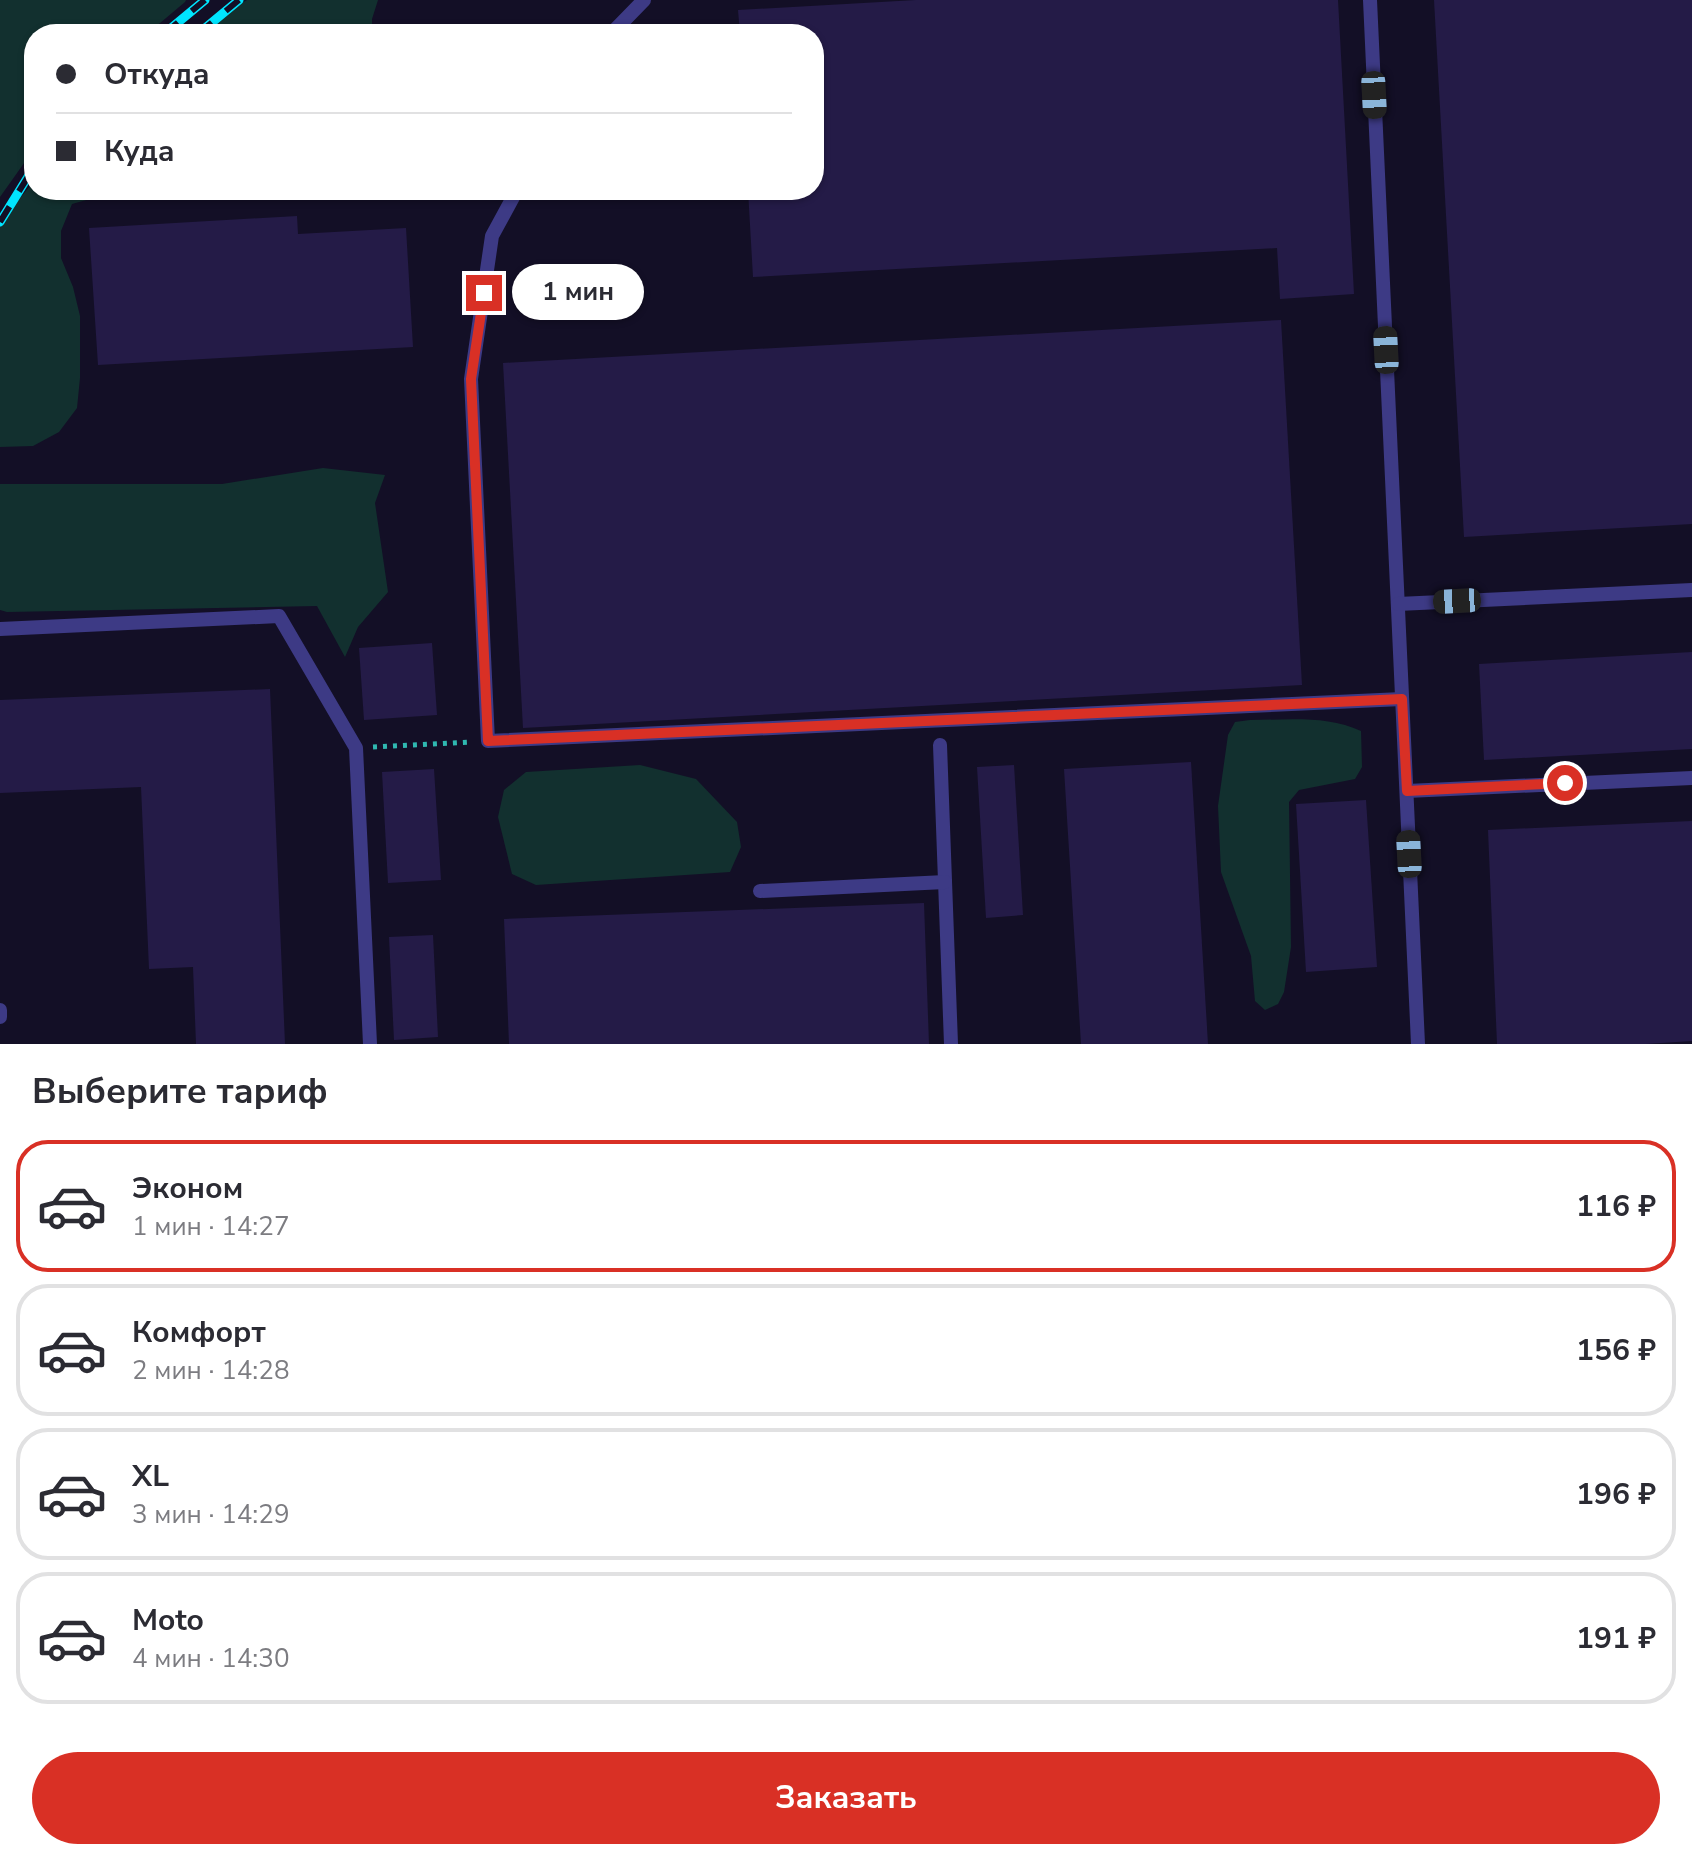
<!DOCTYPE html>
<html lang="ru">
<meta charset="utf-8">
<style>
:root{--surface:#fff;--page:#f7f7f7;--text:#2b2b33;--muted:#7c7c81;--line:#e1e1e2;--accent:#d93025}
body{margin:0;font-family:"Nunito Sans",sans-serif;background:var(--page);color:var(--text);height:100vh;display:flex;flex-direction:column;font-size:30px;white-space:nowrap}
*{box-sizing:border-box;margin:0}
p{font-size:26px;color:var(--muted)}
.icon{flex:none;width:44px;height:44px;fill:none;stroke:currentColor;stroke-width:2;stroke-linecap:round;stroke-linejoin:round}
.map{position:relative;height:1044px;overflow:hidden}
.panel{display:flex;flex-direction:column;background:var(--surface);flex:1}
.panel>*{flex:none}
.top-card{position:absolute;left:24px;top:24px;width:800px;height:176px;border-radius:32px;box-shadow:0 2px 6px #0004;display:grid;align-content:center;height:176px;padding:0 32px;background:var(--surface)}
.end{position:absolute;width:36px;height:36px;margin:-18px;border:10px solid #d93025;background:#fff;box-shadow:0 0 0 4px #fff}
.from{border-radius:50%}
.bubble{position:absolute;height:56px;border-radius:28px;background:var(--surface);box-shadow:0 2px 6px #0004;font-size:26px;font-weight:700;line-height:56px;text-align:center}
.car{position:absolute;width:24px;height:48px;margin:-24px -12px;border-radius:10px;box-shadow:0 0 6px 2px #0007;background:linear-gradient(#222 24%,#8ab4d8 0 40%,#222 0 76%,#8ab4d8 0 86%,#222 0)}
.top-card b{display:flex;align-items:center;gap:28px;height:76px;font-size:30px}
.top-card b+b{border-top:2px solid var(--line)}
.top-card i{width:20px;height:20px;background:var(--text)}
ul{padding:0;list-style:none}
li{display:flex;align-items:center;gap:24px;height:132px;margin:0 16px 12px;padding:0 16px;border:4px solid var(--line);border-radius:32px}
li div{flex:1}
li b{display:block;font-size:30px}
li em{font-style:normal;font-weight:700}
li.active{border-color:var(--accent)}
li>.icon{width:72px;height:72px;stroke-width:1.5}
h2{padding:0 32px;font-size:36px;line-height:96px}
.primary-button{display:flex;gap:16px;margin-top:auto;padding:16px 32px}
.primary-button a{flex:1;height:92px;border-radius:48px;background:var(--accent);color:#fff;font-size:32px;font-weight:700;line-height:92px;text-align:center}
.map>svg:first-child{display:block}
.green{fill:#12302f}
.building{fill:#241b47}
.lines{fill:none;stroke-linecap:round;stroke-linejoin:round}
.path{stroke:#2fb8b0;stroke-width:5;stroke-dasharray:4 6;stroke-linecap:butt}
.lane{stroke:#3d3a85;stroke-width:14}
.rail-casing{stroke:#00e5ff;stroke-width:9}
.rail{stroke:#130f26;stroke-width:6;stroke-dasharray:18;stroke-linecap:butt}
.route{stroke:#d93025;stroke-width:10}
</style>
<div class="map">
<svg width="1692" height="1044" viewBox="0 0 1692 1044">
<rect width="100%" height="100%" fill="#130f26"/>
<g class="green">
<path d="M0,0H186L185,2L147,34H34V149L0,197Z"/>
<path d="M247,0H378L372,19V34H191Z"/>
<path d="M34,181V190H171L166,193C133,193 103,194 72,204L61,231V258L73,287L80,316V378L77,408L59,432L33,446L0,447V223Z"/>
<path d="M323,468L385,475L375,503L388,592L358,627L345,657L317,606L7,612L0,610V484H222Z"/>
<path d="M1250,720C1287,720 1327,715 1361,731L1362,767L1355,779L1299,790L1289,802L1291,947L1284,992L1278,1004L1265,1010L1255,1001L1251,956L1221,872L1218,806L1228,735L1235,722Z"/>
<path d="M640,765L696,779L737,822L741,847L730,872L536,885L512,874L498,817L504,790L526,772Z"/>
</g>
<g class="building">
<path d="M916,0H1338L1354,294L1280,299L1277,248L753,277L748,190H814V34H740L738,10Z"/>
<path d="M1434,0H1692V524L1464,537Z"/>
<path d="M297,216L298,234L406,228L413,347L98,365L89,228Z"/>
<path d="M1281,320L1302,685L523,728L503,363Z"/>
<path d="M432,643L437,715L364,720L359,648Z"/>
<path d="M1692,652V749L1484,760L1479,664Z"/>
<path d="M270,689L285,1044H196L193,967L149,969L141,787L0,793V700Z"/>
<path d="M1191,762L1208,1044H1081L1064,769Z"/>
<path d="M1014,765L1023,915L986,918L977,767Z"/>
<path d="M434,769L441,880L388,883L382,772Z"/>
<path d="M1366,800L1377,967L1306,972L1296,804Z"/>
<path d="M1692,821V1041L1646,1044H1497L1488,830Z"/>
<path d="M924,903L929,1044H509L504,919Z"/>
<path d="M433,935L438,1037L394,1040L389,937Z"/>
</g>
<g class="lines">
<path class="path" d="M373,747L471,742"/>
<g class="lane">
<path d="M1370,0L1418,1044"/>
<path d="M611,34L644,0"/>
<path d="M517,190L492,236L471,379L488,741L1402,699"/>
<path d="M1398,604L1692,590"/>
<path d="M0,629L279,616L356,748L370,1044"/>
<path d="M940,745L951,1044"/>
<path d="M1407,791L1692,778"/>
<path d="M760,891L945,882"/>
<path d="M0,1010V1017"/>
</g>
<g class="rail-casing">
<g id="rail">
<path d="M164,34L205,0"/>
<path d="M198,34L239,0"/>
<path d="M0,222L34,167"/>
</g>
</g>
<use href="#rail" class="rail"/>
</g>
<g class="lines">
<path class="route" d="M484,293L471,379L488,741L1402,699L1407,791L1565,783"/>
</g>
</svg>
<i class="end from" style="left:1565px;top:783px"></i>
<i class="end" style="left:484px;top:293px"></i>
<div class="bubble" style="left:512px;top:264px;width:132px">1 мин</div>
<i class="car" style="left:1374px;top:95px;rotate:177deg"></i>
<i class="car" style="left:1386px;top:350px;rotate:357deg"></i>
<i class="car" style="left:1457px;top:601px;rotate:267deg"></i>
<i class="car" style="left:1409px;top:854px;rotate:357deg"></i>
<div class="top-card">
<b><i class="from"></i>Откуда</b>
<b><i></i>Куда</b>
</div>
</div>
<section class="panel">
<h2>Выберите тариф</h2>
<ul>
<li class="active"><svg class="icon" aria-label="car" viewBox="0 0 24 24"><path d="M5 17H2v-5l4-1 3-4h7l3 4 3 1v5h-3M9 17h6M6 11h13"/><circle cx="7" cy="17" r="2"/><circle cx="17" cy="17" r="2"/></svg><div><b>Эконом</b><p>1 мин · 14:27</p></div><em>116 ₽</em></li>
<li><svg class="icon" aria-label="car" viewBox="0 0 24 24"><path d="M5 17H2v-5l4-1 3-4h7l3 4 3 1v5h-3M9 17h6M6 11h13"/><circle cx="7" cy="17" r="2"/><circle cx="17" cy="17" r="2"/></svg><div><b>Комфорт</b><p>2 мин · 14:28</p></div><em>156 ₽</em></li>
<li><svg class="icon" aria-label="car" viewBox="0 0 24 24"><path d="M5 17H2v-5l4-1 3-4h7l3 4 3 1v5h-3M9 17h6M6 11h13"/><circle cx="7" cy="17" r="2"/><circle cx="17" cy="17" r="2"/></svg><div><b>XL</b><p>3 мин · 14:29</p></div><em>196 ₽</em></li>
<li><svg class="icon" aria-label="car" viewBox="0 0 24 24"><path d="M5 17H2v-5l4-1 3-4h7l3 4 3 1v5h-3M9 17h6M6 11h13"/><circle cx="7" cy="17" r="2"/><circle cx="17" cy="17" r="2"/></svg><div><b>Moto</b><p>4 мин · 14:30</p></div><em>191 ₽</em></li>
</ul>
<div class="primary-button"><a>Заказать</a></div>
</section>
